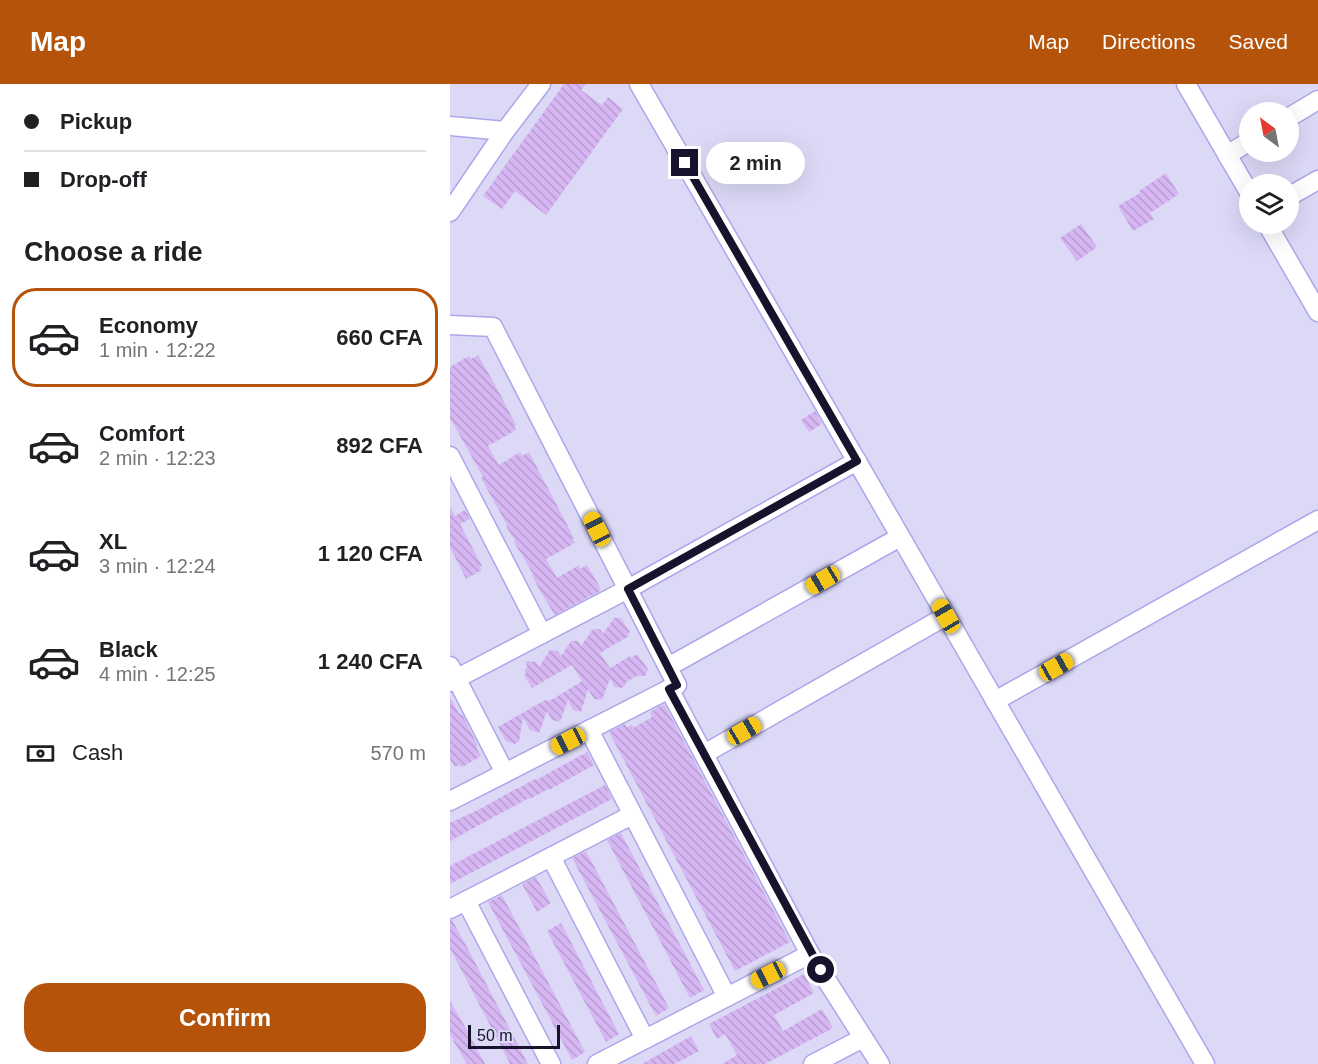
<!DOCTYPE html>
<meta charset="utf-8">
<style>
:root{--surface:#fff;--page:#f6f6f6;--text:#202124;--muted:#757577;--line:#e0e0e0;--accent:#b45309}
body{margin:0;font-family:Helvetica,sans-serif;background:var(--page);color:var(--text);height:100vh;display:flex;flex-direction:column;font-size:22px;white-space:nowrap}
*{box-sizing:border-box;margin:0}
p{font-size:20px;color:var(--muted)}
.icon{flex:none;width:33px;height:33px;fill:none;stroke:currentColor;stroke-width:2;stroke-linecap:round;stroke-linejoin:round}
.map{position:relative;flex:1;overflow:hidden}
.panel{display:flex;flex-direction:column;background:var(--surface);width:450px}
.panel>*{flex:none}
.guide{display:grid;align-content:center;height:132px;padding:0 24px;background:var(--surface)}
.needle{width:39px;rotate:328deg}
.buttons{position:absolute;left:789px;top:18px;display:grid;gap:12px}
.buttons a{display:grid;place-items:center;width:60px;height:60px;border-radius:50%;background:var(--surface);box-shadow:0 6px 24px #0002;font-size:30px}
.scale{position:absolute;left:18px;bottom:15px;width:92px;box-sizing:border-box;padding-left:6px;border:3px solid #17132c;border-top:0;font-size:16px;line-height:21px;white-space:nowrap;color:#17132c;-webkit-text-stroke:4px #dbd9f6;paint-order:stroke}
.end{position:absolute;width:27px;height:27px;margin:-14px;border:8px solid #17132c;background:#fff;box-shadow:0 0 0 3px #fff}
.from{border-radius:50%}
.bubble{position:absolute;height:42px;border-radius:21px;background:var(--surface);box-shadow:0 6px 24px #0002;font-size:20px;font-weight:600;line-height:42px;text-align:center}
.car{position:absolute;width:18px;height:36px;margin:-18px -9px;border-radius:8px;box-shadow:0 0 4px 2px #0007;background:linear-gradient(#f5c518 24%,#345 0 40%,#f5c518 0 76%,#345 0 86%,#f5c518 0)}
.guide b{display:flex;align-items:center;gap:21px;height:57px;font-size:22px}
.guide b+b{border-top:2px solid var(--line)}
.guide i{width:15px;height:15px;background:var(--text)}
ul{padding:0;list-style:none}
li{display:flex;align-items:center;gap:18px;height:99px;margin:0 12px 9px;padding:0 12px;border:3px solid transparent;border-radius:24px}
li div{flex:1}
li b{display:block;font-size:22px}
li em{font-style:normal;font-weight:600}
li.current{border-color:var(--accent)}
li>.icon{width:54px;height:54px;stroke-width:1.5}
h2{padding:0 24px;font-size:27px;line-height:72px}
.pay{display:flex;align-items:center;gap:15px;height:66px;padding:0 24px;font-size:22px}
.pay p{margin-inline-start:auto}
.primary-button{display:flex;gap:12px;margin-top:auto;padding:12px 24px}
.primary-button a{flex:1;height:69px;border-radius:24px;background:var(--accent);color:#fff;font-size:24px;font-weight:600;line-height:69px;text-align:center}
header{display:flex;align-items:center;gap:36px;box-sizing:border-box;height:84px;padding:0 30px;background:var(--accent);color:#fff}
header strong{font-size:28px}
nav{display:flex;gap:33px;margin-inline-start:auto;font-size:21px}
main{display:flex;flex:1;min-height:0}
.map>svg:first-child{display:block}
.building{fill:url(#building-back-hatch)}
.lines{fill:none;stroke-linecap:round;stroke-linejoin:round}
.minor-casing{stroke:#ada6eb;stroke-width:21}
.minor{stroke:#fff;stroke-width:18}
.route{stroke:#17132c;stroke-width:8}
</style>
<header>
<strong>Map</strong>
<nav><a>Map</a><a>Directions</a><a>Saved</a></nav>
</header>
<main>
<section class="panel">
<div class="guide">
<b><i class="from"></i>Pickup</b>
<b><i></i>Drop-off</b>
</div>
<h2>Choose a ride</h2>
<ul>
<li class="current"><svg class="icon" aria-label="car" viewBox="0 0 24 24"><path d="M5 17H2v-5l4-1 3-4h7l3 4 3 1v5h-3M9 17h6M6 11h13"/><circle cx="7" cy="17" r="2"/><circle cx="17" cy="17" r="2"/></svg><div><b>Economy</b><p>1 min · 12:22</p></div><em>660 CFA</em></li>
<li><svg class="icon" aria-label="car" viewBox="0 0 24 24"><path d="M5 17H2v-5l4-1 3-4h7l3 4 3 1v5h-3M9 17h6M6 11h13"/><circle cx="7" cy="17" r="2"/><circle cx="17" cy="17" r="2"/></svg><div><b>Comfort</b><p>2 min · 12:23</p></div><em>892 CFA</em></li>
<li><svg class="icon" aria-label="car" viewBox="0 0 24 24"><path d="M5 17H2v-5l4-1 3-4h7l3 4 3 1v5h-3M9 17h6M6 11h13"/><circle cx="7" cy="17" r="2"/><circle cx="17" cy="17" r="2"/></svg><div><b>XL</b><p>3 min · 12:24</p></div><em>1 120 CFA</em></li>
<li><svg class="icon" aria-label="car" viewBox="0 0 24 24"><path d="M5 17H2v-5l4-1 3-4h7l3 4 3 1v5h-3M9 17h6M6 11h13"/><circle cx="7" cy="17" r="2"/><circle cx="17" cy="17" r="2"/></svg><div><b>Black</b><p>4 min · 12:25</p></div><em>1 240 CFA</em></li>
</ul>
<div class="pay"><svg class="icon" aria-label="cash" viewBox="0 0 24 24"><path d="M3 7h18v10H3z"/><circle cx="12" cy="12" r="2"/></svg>Cash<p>570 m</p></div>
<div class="primary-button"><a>Confirm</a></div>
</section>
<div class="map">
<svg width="868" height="980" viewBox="0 0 868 980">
<defs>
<pattern id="building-back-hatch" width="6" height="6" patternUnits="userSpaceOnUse" patternTransform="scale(1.5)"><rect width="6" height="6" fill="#d7b7f3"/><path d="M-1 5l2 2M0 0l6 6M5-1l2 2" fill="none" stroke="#b89cd0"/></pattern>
</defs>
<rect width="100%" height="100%" fill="#dbd9f6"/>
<g class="building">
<path d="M114,0H136L131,6L149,19L152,21L158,13L173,25L96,131L65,107L52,125L33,112Z"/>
<path d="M716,89L729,110L700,129L704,135L683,147L668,122L690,109L689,107Z"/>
<path d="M631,140L647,163L627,177L610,154Z"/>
<path d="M28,271L49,308L66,341L64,342L66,346L38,362L49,381L70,368L72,372L79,368L124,454L122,455L125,459L96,475L107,494L129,481L130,485L137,481L150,503L149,504L150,507L105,531L90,507L82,491L83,490L64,458L65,457L56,442L57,441L31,394L33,393L0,334V283L19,272L21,275Z"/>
<path d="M365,327L372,340L359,348L351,336Z"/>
<path d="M0,423L5,432L15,426L20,435L10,440L32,482L30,483L32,486L16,495L0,463Z"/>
<path d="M164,534H171L180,548L178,550L179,552L150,569L160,584L180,572L181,574L187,570L198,585L195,592H187L176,598L175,602L171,604L165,603L160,595L152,616L144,615L138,605L131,628L123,626L118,616L110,638L102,636L97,627L89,649L80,646L73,634L69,657L65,660L56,657L48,643L95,616L97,617L103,615L132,597L122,581L82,604L74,591L76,589L74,585L77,584L76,577L86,578L89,583L100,566L108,567L111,572L121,557H128L131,562L143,545H150L153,550Z"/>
<path d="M0,613L10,631L12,630L28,662L26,663L31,672L12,683L8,681L5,683L0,675Z"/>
<path d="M214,620L340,858L285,887L159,648L175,640L177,643L182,641L183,644L202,633L200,628Z"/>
<path d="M137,668L144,681L99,706L98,705L80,715L79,714L0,757V739L32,724L67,704V705L85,695L86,696Z"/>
<path d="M155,701L162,715L0,800V782Z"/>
<path d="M171,749L254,906L240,914L157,756Z"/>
<path d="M136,767L219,924L206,932L122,774Z"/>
<path d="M86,793L101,819L87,828L72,800Z"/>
<path d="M52,811L135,968L122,976L38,818Z"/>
<path d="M0,836H2L17,863L78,980H60L56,972L0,864Z"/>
<path d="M111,839L169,950L156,958L97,847Z"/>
<path d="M354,890L364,909L324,931L333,947L372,925L383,944L315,980H272L287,971L275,950L267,955L259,940Z"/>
<path d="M0,917L17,946L35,980H17L4,958L0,950Z"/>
<path d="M241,952L249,967L236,974L224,980H192Z"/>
</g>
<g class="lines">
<g class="minor-casing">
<g id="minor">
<path d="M189,0L755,980"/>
<path d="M736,0L800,110"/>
<path d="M838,34L868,16"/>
<path d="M0,42L55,47"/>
<path d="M777,71L800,57"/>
<path d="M838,113L868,96"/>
<path d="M0,128L55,47L91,0"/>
<path d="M817,140L868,228"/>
<path d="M0,241L43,243L227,601L0,717"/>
<path d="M0,372L92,550"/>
<path d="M0,582L55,689"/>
<path d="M218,583L450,453"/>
<path d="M0,598L178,505L407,377"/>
<path d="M219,605L360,870L430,980"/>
<path d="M545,617L868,436"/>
<path d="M139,646L277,913"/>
<path d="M254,670L496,532"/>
<path d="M101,773L195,955"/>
<path d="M16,817L101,980"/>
<path d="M0,825L182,731"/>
<path d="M147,980L360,870"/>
<path d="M363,980L413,954"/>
</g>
</g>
<use href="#minor" class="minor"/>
</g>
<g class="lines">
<path class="route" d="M235,79L407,377L178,505L227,601L219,605L371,886"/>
</g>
</svg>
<div class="buttons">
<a><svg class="needle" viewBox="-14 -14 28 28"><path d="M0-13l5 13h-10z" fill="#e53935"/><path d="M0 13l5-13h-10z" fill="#757577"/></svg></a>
<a><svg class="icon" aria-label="layers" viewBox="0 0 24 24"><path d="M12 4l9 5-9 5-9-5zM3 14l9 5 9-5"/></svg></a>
</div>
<div class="scale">50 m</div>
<i class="end from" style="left:371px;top:886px"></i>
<i class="end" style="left:235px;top:79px"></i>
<div class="bubble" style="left:256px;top:58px;width:99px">2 min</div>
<i class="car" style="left:147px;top:445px;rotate:333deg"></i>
<i class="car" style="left:373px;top:496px;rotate:240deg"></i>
<i class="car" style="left:496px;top:532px;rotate:330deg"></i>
<i class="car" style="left:606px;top:583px;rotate:61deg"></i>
<i class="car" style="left:294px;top:647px;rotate:60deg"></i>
<i class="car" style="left:118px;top:657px;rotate:243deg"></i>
<i class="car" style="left:318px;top:891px;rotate:243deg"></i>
</div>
</main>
